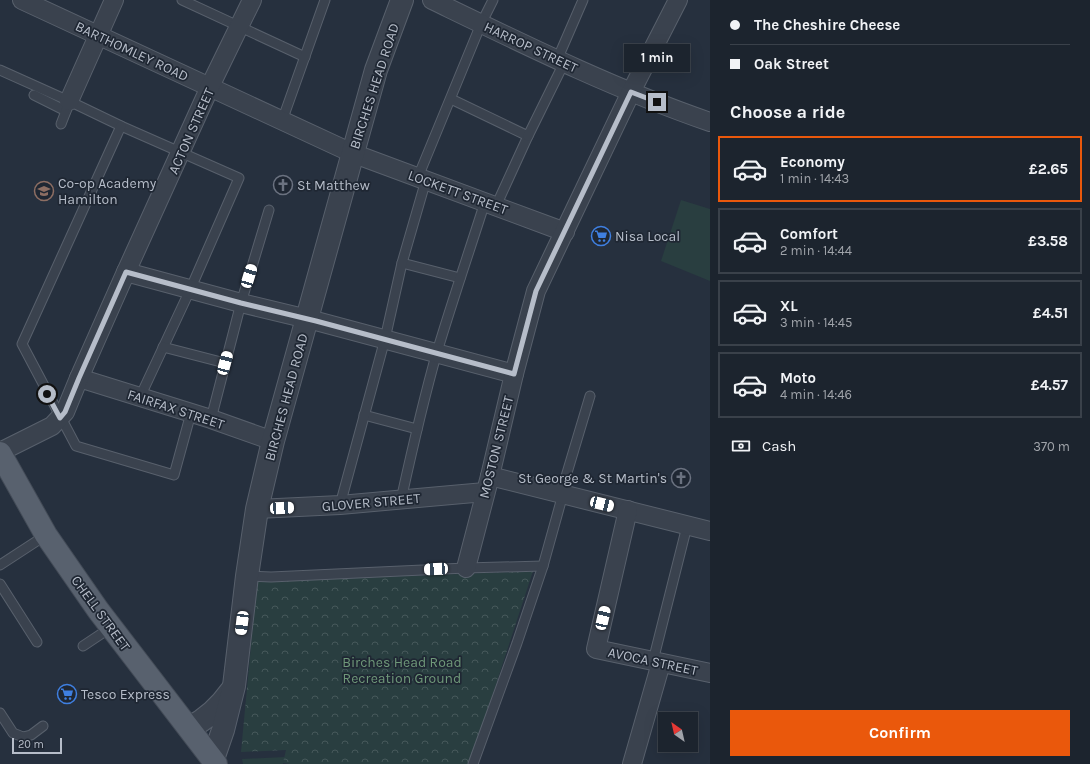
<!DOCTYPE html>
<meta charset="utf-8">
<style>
:root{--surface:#1c242e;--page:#252c36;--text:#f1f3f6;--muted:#a0a4aa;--line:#3a414a;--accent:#ea580c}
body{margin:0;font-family:Karla,sans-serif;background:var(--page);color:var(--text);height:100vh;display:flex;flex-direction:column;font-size:15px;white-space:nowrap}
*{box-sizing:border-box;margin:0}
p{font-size:13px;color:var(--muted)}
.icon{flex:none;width:22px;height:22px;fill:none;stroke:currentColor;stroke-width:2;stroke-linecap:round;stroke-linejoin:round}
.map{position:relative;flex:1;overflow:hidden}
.panel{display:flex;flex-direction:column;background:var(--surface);width:380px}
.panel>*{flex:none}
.guide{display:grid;align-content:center;height:88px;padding:0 20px;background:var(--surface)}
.needle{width:26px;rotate:326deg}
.buttons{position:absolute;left:658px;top:712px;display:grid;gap:8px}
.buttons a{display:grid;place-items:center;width:40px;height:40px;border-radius:0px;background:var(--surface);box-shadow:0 4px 16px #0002,0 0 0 1px var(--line);font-size:20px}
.scale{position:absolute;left:12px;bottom:10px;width:50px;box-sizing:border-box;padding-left:4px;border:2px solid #b6bdc9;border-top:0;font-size:11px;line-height:14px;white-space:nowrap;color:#b6bdc9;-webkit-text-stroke:3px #1f2733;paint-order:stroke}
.end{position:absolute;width:18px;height:18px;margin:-9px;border:5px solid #b6bdc9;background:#111;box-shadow:0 0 0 2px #111}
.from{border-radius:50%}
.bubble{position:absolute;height:28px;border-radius:0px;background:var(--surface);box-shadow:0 4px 16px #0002,0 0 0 1px var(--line);font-size:13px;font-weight:700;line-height:28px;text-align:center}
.car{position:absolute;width:12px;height:24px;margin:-12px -6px;border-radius:5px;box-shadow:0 0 3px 1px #0007;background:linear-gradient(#fff 24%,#345 0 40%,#fff 0 76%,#345 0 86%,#fff 0)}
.guide b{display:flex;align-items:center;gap:14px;height:38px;font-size:15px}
.guide b+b{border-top:1px solid var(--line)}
.guide i{width:10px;height:10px;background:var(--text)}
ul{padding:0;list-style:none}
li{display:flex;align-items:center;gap:12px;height:66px;margin:0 8px 6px;padding:0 12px;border:2px solid var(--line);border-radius:0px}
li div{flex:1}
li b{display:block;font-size:15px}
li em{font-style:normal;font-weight:700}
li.current{border-color:var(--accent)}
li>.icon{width:36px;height:36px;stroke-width:1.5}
h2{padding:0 20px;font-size:18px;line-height:48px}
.pay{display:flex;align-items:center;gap:10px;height:44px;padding:0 20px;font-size:15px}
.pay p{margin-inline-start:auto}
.cta{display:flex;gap:8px;margin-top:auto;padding:8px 20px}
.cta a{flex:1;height:46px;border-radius:0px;background:var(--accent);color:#fff;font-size:16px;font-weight:700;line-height:46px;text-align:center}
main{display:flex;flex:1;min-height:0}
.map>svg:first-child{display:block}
.grass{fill:#293e40}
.park{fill:url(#park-crowns)}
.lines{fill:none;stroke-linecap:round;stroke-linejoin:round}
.service-casing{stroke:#58606c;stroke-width:11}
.minor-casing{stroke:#58606c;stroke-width:20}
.tertiary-casing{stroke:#58606c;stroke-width:24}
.primary-casing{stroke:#434b57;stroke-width:24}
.service{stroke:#3a424e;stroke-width:9}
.minor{stroke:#3a424e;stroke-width:18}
.tertiary{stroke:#3a424e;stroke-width:22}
.primary{stroke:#58616e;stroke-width:22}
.route{stroke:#b6bdc9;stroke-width:5}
.labels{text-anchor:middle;stroke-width:3.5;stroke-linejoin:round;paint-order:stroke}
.street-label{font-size:14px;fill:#b6bdc9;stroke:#1f2733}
.poi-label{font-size:14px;fill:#b6bdc9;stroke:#1f2733;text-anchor:start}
.park-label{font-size:14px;fill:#6f9879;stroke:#1f2733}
</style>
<main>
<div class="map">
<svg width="710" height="764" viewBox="0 0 710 764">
<defs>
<pattern id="park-crowns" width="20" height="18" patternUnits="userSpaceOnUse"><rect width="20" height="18" fill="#293e40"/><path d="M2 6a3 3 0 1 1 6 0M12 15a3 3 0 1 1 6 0" fill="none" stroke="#46585a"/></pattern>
</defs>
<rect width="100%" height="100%" fill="#26303e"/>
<g class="grass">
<path d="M681,200L710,209V281L661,261Z"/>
<path d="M285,757L283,764H243L242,759Z"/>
</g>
<path class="park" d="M533,571L470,764H290L283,763L286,750L241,752L257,582Z"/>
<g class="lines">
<g class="service-casing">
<g id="service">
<path d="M182,0L305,57"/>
<path d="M557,60L583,0"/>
<path d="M0,70L69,101L121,126L239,178L190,290L140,397"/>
<path d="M34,95L66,111"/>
<path d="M451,99L528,136L496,206"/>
<path d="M282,121L325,0"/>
<path d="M61,124L68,106"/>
<path d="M121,126L22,344L76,446L174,475L191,413"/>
<path d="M528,136L564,63"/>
<path d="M418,177L481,24L493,0"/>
<path d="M402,263L460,278"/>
<path d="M163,347L225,363"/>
<path d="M364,415L417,429"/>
<path d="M211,419L241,303L269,210"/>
<path d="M561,493L590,396"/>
<path d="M401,500C412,450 423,401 437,352C452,302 469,252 485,202"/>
<path d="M340,505L385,339L402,263L426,180"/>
<path d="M0,565L46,535"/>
<path d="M247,576L271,577L466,568L543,566"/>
<path d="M0,584L37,642"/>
<path d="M83,646L110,628"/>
<path d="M653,661L687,526"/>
<path d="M0,713L13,733L23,737L31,735L43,726"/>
<path d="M473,764L517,643L543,566L563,494"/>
</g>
</g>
<g class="minor-casing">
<g id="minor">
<path d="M22,0L352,153L565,232"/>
<path d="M432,0C523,44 614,89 710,122"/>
<path d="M69,101L114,0"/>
<path d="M126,272L241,303L316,321L514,374"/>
<path d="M79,378L211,419L273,441"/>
<path d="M0,452L52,426L65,412L79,378L126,272L214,78L252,0"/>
<path d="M490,476L710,531"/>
<path d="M257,509L340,505L485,492"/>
<path d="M628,510L596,649L710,673"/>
<path d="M466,568L490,476L514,374L536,291L631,92L678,0"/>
<path d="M632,764L661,663"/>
</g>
</g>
<g class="tertiary-casing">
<g id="tertiary">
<path d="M189,728C207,719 219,708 231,691"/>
<path d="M213,759L223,730L234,686L247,576L257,509L273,441L376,70L402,0"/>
</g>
</g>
<g class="primary-casing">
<path id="primary" d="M0,453L46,535L98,610L216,764"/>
</g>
<use href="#service" class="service"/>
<use href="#minor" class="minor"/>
<use href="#tertiary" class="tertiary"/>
<use href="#primary" class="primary"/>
</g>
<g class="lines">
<path class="route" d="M47,394L60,418L65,412L79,378L126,272L241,303L316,321L514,374L536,291L631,92L657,102"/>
</g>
<defs>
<g id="church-ring" transform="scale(1)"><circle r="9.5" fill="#1f2733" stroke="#6b7280" stroke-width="1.5"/><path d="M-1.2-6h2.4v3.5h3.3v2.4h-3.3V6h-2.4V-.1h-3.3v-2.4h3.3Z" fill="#6b7280"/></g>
<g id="school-ring" transform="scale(1)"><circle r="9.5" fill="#1f2733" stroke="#8d6e63" stroke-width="1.5"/><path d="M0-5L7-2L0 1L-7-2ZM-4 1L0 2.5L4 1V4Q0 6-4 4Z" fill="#8d6e63"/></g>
<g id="supermarket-ring" transform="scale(1)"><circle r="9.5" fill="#1f2733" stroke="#3f7fe0" stroke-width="1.5"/><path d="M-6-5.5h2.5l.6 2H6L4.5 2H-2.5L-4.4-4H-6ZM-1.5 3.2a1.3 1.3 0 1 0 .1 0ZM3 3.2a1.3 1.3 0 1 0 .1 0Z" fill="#3f7fe0"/></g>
</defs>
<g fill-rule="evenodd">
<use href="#church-ring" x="283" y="185"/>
<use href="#school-ring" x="44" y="191"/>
<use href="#supermarket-ring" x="601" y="236"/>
<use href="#church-ring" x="681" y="478"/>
<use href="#supermarket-ring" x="67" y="694"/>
</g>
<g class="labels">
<g class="street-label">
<text transform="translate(531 47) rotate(25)" y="5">HARROP STREET</text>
<text transform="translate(132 51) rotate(25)" y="5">BARTHOMLEY ROAD</text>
<text transform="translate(374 86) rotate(-72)" y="5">BIRCHES HEAD ROAD</text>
<text transform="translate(191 131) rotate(-66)" y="5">ACTON STREET</text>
<text transform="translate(458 192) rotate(20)" y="5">LOCKETT STREET</text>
<text transform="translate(286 397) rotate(-75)" y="5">BIRCHES HEAD ROAD</text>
<text transform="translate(176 409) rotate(18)" y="5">FAIRFAX STREET</text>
<text transform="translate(496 447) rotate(-76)" y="5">MOSTON STREET</text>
<text transform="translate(371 502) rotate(-5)" y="5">GLOVER STREET</text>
<text transform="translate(101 613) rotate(54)" y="5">CHELL STREET</text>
<text transform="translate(653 661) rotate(12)" y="5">AVOCA STREET</text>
</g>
<g class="poi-label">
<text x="58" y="188">Co-op Academy<tspan x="58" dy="16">Hamilton</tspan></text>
<text x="297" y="190">St Matthew</text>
<text x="615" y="241">Nisa Local</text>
<text x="667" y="483" text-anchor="end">St George &amp; St Martin's</text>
<text x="81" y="699">Tesco Express</text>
</g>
<g class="park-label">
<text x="402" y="667">Birches Head Road<tspan x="402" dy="16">Recreation Ground</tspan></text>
</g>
</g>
</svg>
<div class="buttons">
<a><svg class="needle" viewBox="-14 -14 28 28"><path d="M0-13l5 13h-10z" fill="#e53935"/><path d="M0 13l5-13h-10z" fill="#a0a4aa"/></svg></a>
</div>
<div class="scale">20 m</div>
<i class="end from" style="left:47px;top:394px"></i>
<i class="end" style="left:657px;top:102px"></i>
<div class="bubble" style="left:624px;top:44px;width:66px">1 min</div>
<i class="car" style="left:249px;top:276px;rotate:17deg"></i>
<i class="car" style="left:225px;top:363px;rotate:15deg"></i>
<i class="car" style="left:602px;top:504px;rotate:104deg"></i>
<i class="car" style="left:282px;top:508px;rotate:87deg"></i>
<i class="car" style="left:436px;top:569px;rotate:267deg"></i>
<i class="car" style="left:603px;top:618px;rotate:13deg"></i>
<i class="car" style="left:242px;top:623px;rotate:187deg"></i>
</div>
<section class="panel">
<div class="guide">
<b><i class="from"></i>The Cheshire Cheese</b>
<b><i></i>Oak Street</b>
</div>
<h2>Choose a ride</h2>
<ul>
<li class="current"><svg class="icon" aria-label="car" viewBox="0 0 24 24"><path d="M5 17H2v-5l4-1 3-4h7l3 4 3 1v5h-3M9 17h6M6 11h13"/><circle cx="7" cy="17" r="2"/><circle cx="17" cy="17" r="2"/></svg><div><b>Economy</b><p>1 min · 14:43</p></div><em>£2.65</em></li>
<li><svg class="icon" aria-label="car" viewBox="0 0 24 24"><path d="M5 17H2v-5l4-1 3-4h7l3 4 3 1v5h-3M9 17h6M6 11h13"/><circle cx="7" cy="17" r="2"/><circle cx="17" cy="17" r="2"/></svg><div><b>Comfort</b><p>2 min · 14:44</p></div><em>£3.58</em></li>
<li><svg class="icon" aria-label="car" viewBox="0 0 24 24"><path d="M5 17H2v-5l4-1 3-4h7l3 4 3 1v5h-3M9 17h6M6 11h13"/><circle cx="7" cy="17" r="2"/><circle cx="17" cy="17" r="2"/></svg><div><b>XL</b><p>3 min · 14:45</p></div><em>£4.51</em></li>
<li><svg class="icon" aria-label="car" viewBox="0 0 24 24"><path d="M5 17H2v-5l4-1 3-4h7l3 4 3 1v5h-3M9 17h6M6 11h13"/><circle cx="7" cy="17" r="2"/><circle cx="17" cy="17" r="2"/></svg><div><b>Moto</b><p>4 min · 14:46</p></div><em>£4.57</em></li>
</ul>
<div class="pay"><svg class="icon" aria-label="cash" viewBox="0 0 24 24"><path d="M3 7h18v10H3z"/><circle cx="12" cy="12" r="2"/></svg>Cash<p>370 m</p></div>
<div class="cta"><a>Confirm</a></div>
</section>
</main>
